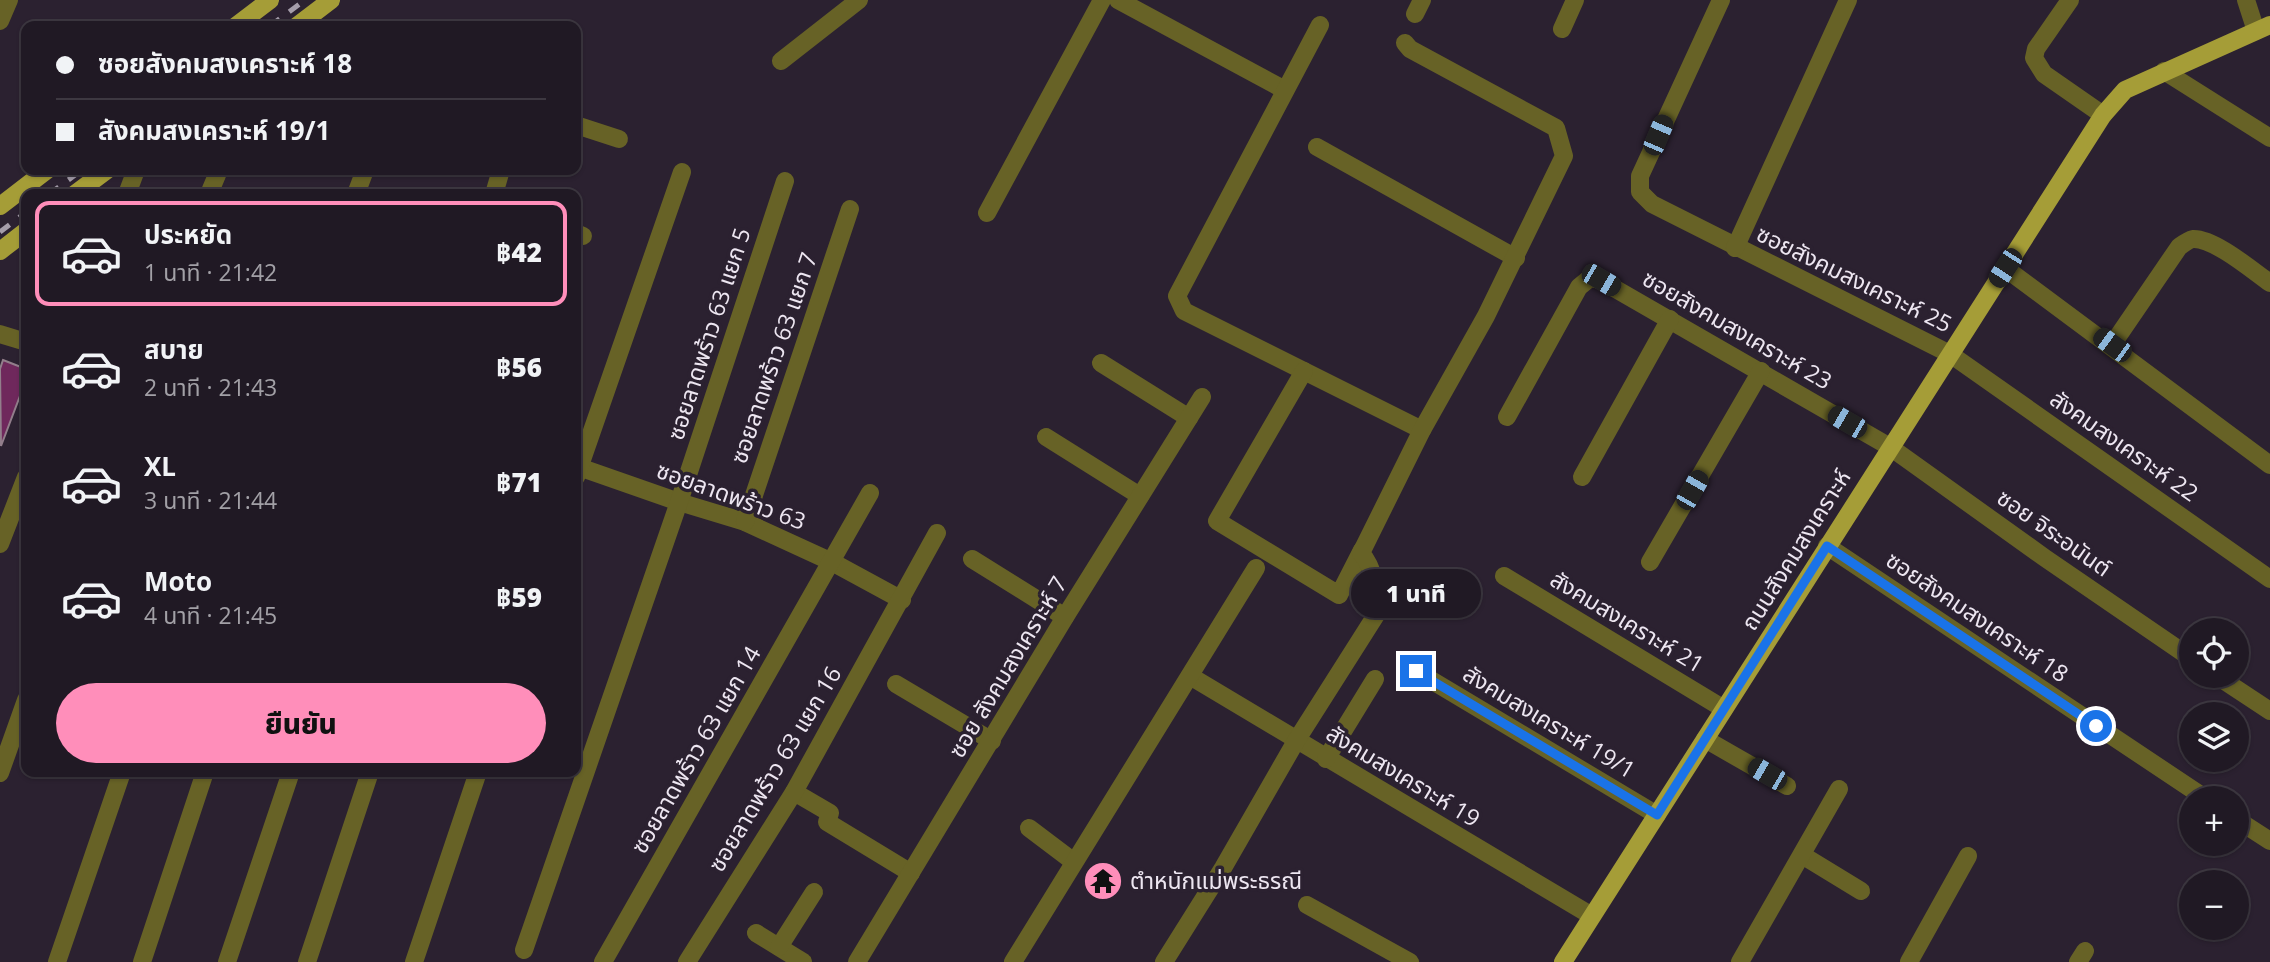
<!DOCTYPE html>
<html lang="th">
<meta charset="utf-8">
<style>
:root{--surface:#201924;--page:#2d2631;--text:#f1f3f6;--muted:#a2a0a6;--line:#3d3841;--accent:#ff8eba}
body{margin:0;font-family:"Open Sans","Noto Sans Thai",sans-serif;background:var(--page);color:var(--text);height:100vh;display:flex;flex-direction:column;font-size:26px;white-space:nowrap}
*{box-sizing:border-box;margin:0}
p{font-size:23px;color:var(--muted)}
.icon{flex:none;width:38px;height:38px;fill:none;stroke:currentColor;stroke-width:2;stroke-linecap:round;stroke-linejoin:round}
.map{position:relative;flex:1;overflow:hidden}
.sheet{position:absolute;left:21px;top:189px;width:560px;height:588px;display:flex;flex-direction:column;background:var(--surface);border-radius:14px;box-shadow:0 2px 5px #0004,0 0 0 2px var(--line)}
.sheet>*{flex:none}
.banner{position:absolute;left:21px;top:21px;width:560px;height:154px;border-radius:14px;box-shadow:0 2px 5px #0004,0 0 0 2px var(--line);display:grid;align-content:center;height:154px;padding:0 35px;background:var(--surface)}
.fabs{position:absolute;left:2179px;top:618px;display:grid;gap:14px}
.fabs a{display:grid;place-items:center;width:70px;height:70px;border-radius:50%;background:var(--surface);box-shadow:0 2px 5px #0004,0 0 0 2px var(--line);font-size:35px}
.end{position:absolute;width:32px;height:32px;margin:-16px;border:9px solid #1a73e8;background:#fff;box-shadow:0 0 0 4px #fff}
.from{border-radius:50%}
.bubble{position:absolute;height:49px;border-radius:24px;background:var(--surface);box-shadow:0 2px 5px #0004,0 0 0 2px var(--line);font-size:23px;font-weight:800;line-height:49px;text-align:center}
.car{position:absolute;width:21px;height:42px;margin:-21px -10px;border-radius:9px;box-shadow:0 0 5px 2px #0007;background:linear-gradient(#222 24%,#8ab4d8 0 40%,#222 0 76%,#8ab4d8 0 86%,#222 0)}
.banner b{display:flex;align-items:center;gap:24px;height:66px;font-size:26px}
.banner b+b{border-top:2px solid var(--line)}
.banner i{width:18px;height:18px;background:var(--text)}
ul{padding:12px 0 0;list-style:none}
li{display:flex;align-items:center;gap:21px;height:105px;margin:0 14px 10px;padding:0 21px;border:4px solid transparent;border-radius:14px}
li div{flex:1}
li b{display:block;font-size:26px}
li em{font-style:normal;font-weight:800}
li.selected{border-color:var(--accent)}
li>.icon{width:63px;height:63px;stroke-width:1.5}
.action{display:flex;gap:14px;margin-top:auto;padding:14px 35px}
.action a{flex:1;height:80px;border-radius:42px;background:var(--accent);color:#111;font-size:28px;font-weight:800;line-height:80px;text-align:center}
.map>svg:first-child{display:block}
.building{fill:#6f285c;stroke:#927e8b;stroke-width:2}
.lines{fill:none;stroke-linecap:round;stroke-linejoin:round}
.minor{stroke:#676226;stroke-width:18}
.major{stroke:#a59d37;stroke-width:18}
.rail{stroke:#a59daa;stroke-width:5;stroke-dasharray:12 12;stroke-linecap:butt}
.route{stroke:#1a73e8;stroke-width:9}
.labels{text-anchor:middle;stroke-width:7;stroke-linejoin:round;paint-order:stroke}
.street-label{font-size:23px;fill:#ede6f1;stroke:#2b2130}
.poi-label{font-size:23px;fill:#ede6f1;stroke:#2b2130;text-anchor:start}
</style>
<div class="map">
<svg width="2270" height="962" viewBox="0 0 2270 962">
<rect width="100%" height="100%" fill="#2b2130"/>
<path class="building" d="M3,360L26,369V380L1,446L0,369Z"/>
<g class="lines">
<g class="minor">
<path d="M1118,0L1285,90"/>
<path d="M1721,0L1640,176V192L1652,204L1950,354L2270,579"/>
<path d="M2070,0L2036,49L2034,58L2044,74L2103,115"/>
<path d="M2246,0L2256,31"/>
<path d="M1415,14L1422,0"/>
<path d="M0,21L9,0"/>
<path d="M1320,25L1177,296L1184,311L1422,430"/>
<path d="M1562,29L1575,0"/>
<path d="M781,61L859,0"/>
<path d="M2164,71L2270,138"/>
<path d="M576,125L619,139"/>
<path d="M1317,147L1516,258"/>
<path d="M127,194L136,170"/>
<path d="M209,194L219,170"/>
<path d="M356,194L365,170"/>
<path d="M494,194L501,170"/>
<path d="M987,213L1102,0"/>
<path d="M576,233L583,236"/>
<path d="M1735,248L1848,0"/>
<path d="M2005,268L2270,465"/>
<path d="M0,334L26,342"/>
<path d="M2112,345L2179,247C2183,244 2188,240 2193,239C2214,238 2253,271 2270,283"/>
<path d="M1101,363L1189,418"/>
<path d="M1304,371L1217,521L1339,595L1362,550"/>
<path d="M1507,417L1579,287L1590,278L1600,280L1890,447L2045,558L2191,658"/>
<path d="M1046,437L1140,496"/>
<path d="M576,466L679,502L745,522L832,562L902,600"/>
<path d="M576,477L682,172"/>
<path d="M1582,477L1670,319"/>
<path d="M745,522L850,209"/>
<path d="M0,544L26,477"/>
<path d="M1827,546L2205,798"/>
<path d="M972,559L1065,617"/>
<path d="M1650,562L1761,371"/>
<path d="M1504,576L1724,709"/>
<path d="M1416,671L1657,815"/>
<path d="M1190,676L1592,916"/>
<path d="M2217,676L2270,711"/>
<path d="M896,684L992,741"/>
<path d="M1705,739L1787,786"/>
<path d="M1326,759L1375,679"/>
<path d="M0,773L26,700"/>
<path d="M794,792L830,813L827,822L911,873"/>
<path d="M2236,819L2270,841"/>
<path d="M1029,828L1074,862"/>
<path d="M1802,855L1861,891"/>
<path d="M1307,905L1410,962"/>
<path d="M756,933L803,962"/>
<path d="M779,947L814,892"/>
<path d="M524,950L679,502L785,181"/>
<path d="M57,962L122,772"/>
<path d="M142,962L205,772"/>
<path d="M227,962L291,772"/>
<path d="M307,962L370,772"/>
<path d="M414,962L478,772"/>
<path d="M603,962L870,493"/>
<path d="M687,962L794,792L937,533"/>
<path d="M857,962L1065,617L1202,397"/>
<path d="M1013,962L1256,568"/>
<path d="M1164,962L1223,868L1296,741L1376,615C1381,598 1373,566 1361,553L1422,430L1486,316L1564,156L1556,128L1410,49L1405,43"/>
<path d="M1740,962L1839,789"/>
<path d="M1909,962L1968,856"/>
<path d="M2078,962L2085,951"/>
</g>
<g class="major">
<path d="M236,26L270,0"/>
<path d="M297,26L331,0"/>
<path d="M75,194L107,170"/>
<path d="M0,206L47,170"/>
<path d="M0,251L26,231"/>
<path d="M1563,962L2103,115L2125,90L2270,25"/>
</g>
<g class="rail">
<path d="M270,26L305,0"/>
<path d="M49,194L82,170"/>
<path d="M0,232L26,212"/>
</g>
</g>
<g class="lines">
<path class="route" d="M1416,671L1657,815L1827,546L2096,726"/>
</g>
<defs>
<g id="temple-disc" transform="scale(2.0125)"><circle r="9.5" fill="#ff8eba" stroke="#2b2130"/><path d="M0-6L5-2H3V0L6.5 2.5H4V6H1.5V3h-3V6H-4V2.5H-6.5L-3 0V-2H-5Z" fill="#111"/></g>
</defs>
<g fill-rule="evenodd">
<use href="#temple-disc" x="1103" y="881"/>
</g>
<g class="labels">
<g class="street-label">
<text transform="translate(1854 279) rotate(26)" y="8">ซอยสังคมสงเคราะห์ 25</text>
<text transform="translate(1737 330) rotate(30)" y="8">ซอยสังคมสงเคราะห์ 23</text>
<text transform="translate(709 334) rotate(-72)" y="8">ซอยลาดพร้าว 63 แยก 5</text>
<text transform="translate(774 358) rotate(-71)" y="8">ซอยลาดพร้าว 63 แยก 7</text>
<text transform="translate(2124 446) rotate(35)" y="8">สังคมสงเคราะห์ 22</text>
<text transform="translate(731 496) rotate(20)" y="8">ซอยลาดพร้าว 63</text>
<text transform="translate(2054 533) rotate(35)" y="8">ซอย จิระอนันต์</text>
<text transform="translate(1796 550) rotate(-58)" y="8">ถนนสังคมสงเคราะห์</text>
<text transform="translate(1977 617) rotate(34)" y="8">ซอยสังคมสงเคราะห์ 18</text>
<text transform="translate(1627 622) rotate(31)" y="8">สังคมสงเคราะห์ 21</text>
<text transform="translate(1008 667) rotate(-59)" y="8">ซอย สังคมสงเคราะห์ 7</text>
<text transform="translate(1549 722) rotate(31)" y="8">สังคมสงเคราะห์ 19/1</text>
<text transform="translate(696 750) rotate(-60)" y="8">ซอยลาดพร้าว 63 แยก 14</text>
<text transform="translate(775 769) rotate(-59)" y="8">ซอยลาดพร้าว 63 แยก 16</text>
<text transform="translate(1403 776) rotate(31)" y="8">สังคมสงเคราะห์ 19</text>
</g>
<g class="poi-label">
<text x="1130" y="889">ตำหนักแม่พระธรณี</text>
</g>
</g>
</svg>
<div class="fabs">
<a><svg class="icon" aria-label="locate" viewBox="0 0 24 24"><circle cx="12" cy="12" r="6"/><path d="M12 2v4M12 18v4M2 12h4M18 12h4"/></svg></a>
<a><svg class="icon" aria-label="layers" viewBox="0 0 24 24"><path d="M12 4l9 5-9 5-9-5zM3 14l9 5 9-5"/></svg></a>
<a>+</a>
<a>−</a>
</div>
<i class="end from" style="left:2096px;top:726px"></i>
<i class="end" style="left:1416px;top:671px"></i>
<div class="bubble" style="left:1351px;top:569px;width:130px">1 นาที</div>
<i class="car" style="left:1658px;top:135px;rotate:23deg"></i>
<i class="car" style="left:2005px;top:268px;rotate:213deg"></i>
<i class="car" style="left:1601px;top:280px;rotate:120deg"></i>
<i class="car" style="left:2112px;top:345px;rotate:306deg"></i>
<i class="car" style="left:1847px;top:422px;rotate:300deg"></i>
<i class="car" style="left:1692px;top:490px;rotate:30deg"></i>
<i class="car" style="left:1767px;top:774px;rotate:300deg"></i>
<div class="banner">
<b><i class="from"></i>ซอยสังคมสงเคราะห์ 18</b>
<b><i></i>สังคมสงเคราะห์ 19/1</b>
</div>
<section class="sheet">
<ul>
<li class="selected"><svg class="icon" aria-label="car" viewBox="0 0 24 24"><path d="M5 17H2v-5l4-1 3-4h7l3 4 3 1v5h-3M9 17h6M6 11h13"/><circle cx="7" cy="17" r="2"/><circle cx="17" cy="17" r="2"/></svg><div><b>ประหยัด</b><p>1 นาที · 21:42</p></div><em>฿42</em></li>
<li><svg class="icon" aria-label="car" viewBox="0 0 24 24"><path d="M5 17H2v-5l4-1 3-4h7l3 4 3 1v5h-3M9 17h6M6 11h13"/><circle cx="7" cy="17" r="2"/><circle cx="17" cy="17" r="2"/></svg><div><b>สบาย</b><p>2 นาที · 21:43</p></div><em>฿56</em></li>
<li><svg class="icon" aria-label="car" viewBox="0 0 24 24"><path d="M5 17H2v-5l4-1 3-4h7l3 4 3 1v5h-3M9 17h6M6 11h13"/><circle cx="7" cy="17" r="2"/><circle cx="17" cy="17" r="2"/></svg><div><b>XL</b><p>3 นาที · 21:44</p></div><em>฿71</em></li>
<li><svg class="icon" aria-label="car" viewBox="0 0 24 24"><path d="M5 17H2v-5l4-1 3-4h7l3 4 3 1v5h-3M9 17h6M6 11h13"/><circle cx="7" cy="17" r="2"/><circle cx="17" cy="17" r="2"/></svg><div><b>Moto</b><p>4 นาที · 21:45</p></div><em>฿59</em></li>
</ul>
<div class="action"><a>ยืนยัน</a></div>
</section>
</div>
